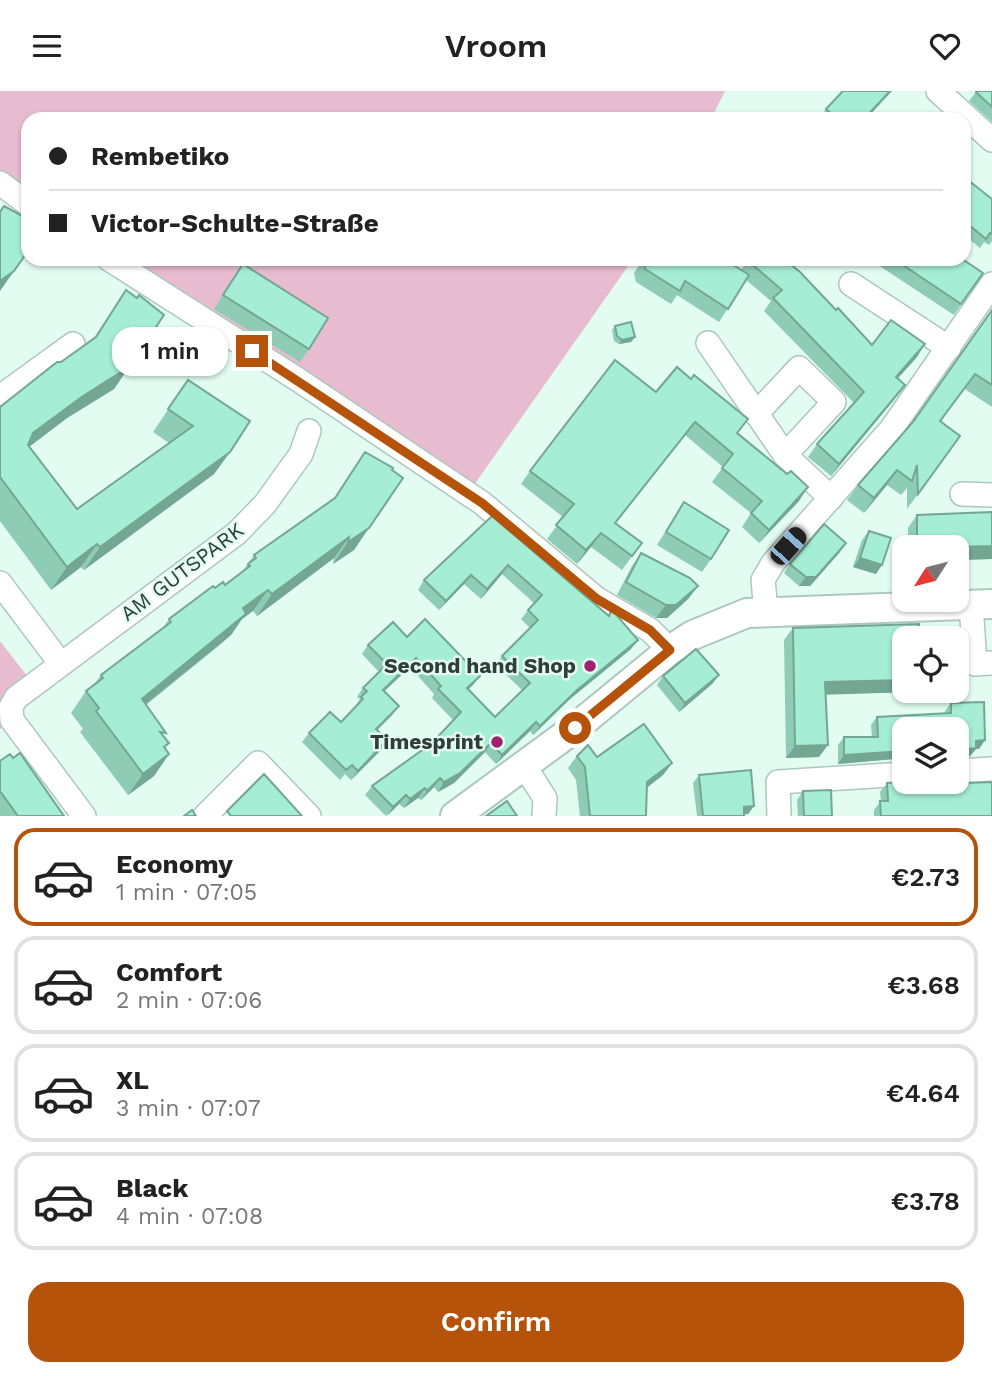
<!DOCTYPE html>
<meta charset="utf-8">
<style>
:root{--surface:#fff;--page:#f6f6f6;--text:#222;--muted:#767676;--line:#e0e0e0;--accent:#b45309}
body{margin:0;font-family:"Work Sans",sans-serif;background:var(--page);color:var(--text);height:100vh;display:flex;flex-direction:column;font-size:26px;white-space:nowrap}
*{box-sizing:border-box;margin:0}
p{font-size:23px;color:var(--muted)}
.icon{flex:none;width:38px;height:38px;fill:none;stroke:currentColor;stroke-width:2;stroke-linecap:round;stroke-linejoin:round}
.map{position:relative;height:725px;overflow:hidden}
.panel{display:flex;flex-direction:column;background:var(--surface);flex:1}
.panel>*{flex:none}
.top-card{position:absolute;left:21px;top:21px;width:950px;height:154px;border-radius:21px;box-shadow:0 2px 5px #0004;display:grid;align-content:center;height:154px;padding:0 28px;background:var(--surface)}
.needle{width:46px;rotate:234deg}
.controls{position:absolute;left:892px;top:444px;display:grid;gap:14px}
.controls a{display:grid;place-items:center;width:77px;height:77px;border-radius:14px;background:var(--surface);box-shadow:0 2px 5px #0004;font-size:35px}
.end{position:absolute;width:32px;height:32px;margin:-16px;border:9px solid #b45309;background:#fff;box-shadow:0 0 0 4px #fff}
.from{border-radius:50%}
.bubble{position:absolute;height:49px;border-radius:21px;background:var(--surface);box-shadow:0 2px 5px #0004;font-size:23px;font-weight:600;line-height:49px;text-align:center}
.car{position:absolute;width:21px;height:42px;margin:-21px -10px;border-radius:9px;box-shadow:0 0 5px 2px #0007;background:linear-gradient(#222 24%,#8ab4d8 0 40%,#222 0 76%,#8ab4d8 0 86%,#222 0)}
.top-card b{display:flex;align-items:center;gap:24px;height:66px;font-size:26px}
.top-card b+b{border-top:2px solid var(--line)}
.top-card i{width:18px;height:18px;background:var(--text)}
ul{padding:12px 0 0;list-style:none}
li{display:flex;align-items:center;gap:21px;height:98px;margin:0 14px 10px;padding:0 14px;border:4px solid var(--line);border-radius:21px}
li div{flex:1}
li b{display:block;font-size:26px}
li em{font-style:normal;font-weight:600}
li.active{border-color:var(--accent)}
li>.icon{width:63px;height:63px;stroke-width:1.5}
.button{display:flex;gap:14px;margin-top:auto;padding:14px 28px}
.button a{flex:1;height:80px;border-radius:21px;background:var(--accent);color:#fff;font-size:28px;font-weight:600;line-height:80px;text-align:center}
header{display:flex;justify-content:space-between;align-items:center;height:91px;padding:0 28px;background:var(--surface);font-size:32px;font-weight:600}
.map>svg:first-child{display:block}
.green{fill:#e7bcd1}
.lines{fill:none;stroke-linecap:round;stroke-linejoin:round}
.minor-casing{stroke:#aec7be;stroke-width:26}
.major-casing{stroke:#aec7be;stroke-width:32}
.minor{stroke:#fff;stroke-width:23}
.major{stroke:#fff;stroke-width:28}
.wall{fill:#8eccb6}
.shaded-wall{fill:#74a694}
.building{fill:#a5edd4;stroke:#74a694;stroke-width:2}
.route{stroke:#b45309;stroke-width:9}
.poi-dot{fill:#a12071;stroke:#e2fcf2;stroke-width:2.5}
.labels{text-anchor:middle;stroke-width:5;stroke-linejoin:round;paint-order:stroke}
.street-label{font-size:21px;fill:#323d39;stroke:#e2fcf2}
.poi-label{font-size:21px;font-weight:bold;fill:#323d39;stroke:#e2fcf2;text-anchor:end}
</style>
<header><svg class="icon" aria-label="menu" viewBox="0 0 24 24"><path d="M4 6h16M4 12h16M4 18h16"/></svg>Vroom<svg class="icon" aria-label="heart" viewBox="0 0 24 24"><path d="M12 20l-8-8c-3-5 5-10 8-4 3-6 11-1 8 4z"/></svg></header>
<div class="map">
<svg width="992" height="725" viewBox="0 0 992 725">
<rect width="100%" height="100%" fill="#e2fcf2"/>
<g class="green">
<path d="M0,0H725L711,28H28V123L0,103Z"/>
<path d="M96,168H633L462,411L209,239Z"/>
<path d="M0,550L34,594L12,629L0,638Z"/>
</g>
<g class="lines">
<g class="minor-casing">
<g id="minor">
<path d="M938,0L992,49"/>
<path d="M0,92L28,113"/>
<path d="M109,168L297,288L482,412L597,508L650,539L670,559"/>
<path d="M851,193L949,257"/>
<path d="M708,252L785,364L831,407"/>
<path d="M0,306L73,253"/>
<path d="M756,323L799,277L834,311L785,364"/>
<path d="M962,403L992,404"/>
<path d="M0,492L61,573"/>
<path d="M971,513L975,573L992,572"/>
<path d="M766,519L763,489L773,472L892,337L992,193"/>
<path d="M525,676L545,707L544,725"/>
<path d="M957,680L992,678"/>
<path d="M84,725L12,629L11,616L16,607L237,442L265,413L301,363L309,340"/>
<path d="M205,725L258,672L309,725"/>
<path d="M779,725L778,691L905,683"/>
</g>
</g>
<g class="major-casing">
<path id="major" d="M455,725L575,637L670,559L693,544L747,522L992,513"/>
</g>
<use href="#minor" class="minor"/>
<use href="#major" class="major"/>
</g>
<g class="wall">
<path d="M992,0V31L969,10L976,1Z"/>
<path d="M826,18L866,28H821L820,27Z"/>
<path d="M964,86L992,108V150L989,154L984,151L980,157L964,144Z"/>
<path d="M643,168H724L741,179L748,168L836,219L872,254L917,266L898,287L896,306L831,385L808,366L817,353L854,312L764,220L771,210L746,189L719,231L677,204L671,213L636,191L634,182Z"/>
<path d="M869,168H962L983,182L954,224Z"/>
<path d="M243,173L309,258L300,271L214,218Z"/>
<path d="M126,199L129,276L114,298L67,327L29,356L77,418L169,352L153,341L188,289L230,361L214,383L84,479L81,476L51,499L0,430V316L94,247Z"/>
<path d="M992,218V316L965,298L940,331L960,345L907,418V397L901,404L887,394L864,422L847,409L858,394L913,331Z"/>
<path d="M615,235L635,246L631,251L619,253L614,250L612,239Z"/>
<path d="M656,301L738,343L799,410L759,452L742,436L751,422L712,391L723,376L685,344L616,432L642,452L622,479L591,456L577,473L547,448L563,426L521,393L530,380Z"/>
<path d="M334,408L354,459L333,473L334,467L257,525L253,520L242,528L231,544L221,553L146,614L164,645L165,658L169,663L154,685L128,704L80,641L83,638L71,622L86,600L93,595L101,584L163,537L169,528L215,497L225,494L242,481L254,464Z"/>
<path d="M684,411L711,468L702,481L657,454Z"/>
<path d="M992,421V468L957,469V457H908V437L917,424Z"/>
<path d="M492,425L608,524L611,520L631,558L570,608L533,644L530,640L496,673L485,661L454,692L438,701L434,696L421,709L418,707L404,717L399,713L386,725L365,704L372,695L432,652L453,629L432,607L434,603L410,576L384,600L399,615L392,624L377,639L381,659L351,689L345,683L340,689L302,651L309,642L341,631L355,616L360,608L357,606L363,597L379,581L362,563L368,554L407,546L480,585L468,599L495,626L522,599L496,574L502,565L530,537L521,528L534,512L502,483L481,508L464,493L439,519L418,499L424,489Z"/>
<path d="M869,440L876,483L853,476L862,449Z"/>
<path d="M840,461L810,495H799L784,482L790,473Z"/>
<path d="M641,462L698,495L688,508L667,527H656L617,504L632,475Z"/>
<path d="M793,537L912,601L825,603L819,666L786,667L784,549Z"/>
<path d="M719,584L712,593L679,621L657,594L663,585Z"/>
<path d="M951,612L985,649L979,658H976L970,665L957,667V639H905V667L838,673V654L844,646H872L871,634L877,626L945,622V620Z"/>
<path d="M577,665L597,666L672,672L663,684L647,697L646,725H580L576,689L568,677Z"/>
<path d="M0,670L64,725H0Z"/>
<path d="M699,684L754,715L748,723H744V725H697L693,692Z"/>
<path d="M887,692L939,693L992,725H874V719L881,710L880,701Z"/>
<path d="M803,700L832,725H798L797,709Z"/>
</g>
<g class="shaded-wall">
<path d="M890,0H892L866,28H864Z"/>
<path d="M14,180L0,200V190Z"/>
<path d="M635,246L631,251L619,253L622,249Z"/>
<path d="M925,253L917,266L888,298L896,286Z"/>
<path d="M129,276L114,298L67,327L17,365L33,342L83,305Z"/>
<path d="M905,294L896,306L831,385L839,373Z"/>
<path d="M230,361L214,383L84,479L100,456Z"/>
<path d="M897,379L887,394L864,422L874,407Z"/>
<path d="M808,396L799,410L759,452L769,439Z"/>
<path d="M369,437L354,459L333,473L348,451Z"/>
<path d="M601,442L591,456L577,473L586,459Z"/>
<path d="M349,446L334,467L257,525L272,503Z"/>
<path d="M846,452L840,461L810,495H799L806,486Z"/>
<path d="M97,453L81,476L51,499L67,476Z"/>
<path d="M992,455V468L957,469V457Z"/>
<path d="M860,467L882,474L876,483L853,476Z"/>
<path d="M508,474L502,483L481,508L487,498Z"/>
<path d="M471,484L464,493L439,519L446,510Z"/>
<path d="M698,495L688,508L667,527H656L666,514Z"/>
<path d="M268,499L253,520L242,528L231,544L126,629L142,608L243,517Z"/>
<path d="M638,549L631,558L570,608L533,644L540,635L577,599Z"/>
<path d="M416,567L410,576L376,608L383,599Z"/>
<path d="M719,584L712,593L679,621L685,612Z"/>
<path d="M480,585L473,594L460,606L467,597Z"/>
<path d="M905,589V600H912V601L816,604L825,591Z"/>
<path d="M399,615L392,624L369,647L376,638Z"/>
<path d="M536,631L530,640L496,673L502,664Z"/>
<path d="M387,649L381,659L351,689L358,680Z"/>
<path d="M985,649L979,658H976L970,665L957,667L958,659L976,650Z"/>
<path d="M491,652L485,661L454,692L438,701L444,691Z"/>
<path d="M828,654L819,666L786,667L795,655Z"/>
<path d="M905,660V667L838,673L844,664Z"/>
<path d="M169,663L154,685L128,704L143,683Z"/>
<path d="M672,672L663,684L638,703L647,691Z"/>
<path d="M440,687L434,696L421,709L427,700Z"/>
<path d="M425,697L418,707L404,717L410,708Z"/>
<path d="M406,704L399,713L387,725L393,716Z"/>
<path d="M754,715L748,723L739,724L744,716Z"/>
</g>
<g class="building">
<path d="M843,0H890L864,28H837L826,18Z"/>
<path d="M976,0H992V16L976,1Z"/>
<path d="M964,86L992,108V143L990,142L986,148L964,130Z"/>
<path d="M4,115L28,128V160L14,180L0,190V121Z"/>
<path d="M644,168H724L749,184L728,218L685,190L680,200L645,178Z"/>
<path d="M748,168H784L800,181L836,219L838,217L872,254L891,229L925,253L896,286L905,294L839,373L817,353L864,301L773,207L782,199L747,169Z"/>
<path d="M894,168H962L983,182L961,213Z"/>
<path d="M243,173L328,227L309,258L223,204Z"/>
<path d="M126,199L137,207L139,204L164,224L129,276L83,305L33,342L28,354L77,418L193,335L168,318L188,289L250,330L230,361L100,456L97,453L67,476L0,386V316L57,271H61L96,246Z"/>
<path d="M992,219V294L975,283L940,330L960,345L918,403L917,374L912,390L897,379L874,407L858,394L913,331Z"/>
<path d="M631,231L635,246L622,249L617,245L615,235Z"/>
<path d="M615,269L656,301L677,276L691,288L694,284L748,328L737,342L787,383L791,380L808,396L769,439L751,422L762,410L722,377L733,363L695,331L615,432L642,452L632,465L601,442L586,459L556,434L574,413L530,380Z"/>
<path d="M365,361L393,377L392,379L403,387L369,437L348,451L349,446L272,503L268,499L243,517L246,523L236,531L142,608L166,642L160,641L169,652L164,656L169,663L143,683L96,620L99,617L86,600L103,587L101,584L171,531L169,528L213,495L215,497L223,491L225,494L250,475L248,473L256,467L254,464L335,407Z"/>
<path d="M684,411L729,439L711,468L666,441Z"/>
<path d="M992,421V455L917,457V424Z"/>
<path d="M492,425L609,525L611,520L614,521L638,549L577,599L540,635L536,631L502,664L491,652L460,682L444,691L440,687L427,700L425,697L410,708L406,704L393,716L372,695L432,652L461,621L438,598L441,595L416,567L383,599L399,615L376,638L387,649L358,680L352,674L346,679L309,642L330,621L341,631L363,608L361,606L367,600L363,597L387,573L368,554L393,531L407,546L425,528L480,585L467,597L495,626L530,592L502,565L538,529L528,519L542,504L508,474L487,498L471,484L446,510L424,489Z"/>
<path d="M824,433L846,452L816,486H806L790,473Z"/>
<path d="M869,440L891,447L882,474L860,467Z"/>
<path d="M641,462L690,487L698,495L676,514H666L626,491Z"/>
<path d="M919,533V548H905V589L825,591L828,654L795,655L793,537Z"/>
<path d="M696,558L719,584L685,612L663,585Z"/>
<path d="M984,611L985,649L976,650V657L958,659L957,639H905V660L844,664V646H878L877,626L951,622V612Z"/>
<path d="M644,633L672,672L647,691L646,725H590L585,676L577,665L588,654L597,666Z"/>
<path d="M20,662L64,725H18L0,700V670L10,663L13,667Z"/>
<path d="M751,679L754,715L744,716V725H703L699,684Z"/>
<path d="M264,683L302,725H231L227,720Z"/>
<path d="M905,691H939V693L992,691V725H881L880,710H888L887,692Z"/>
<path d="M831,699L832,725H804L803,700Z"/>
<path d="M507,710L517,725H486Z"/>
<path d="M192,719L196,725H184Z"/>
</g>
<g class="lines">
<path class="route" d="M252,260L482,412L597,508L650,539L670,559L575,637"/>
</g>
<g class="poi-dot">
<circle cx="590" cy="575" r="7"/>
<circle cx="497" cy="651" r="7"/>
</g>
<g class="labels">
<g class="street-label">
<text transform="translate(182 481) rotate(-37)" y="7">AM GUTSPARK</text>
</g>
<g class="poi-label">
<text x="576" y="582">Second hand Shop</text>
<text x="483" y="658">Timesprint</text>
</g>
</g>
</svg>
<div class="controls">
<a><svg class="needle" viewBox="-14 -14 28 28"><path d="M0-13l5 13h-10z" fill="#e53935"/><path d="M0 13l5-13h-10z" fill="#767676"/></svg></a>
<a><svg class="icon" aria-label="locate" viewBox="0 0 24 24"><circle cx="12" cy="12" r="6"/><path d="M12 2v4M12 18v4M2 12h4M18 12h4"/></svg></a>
<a><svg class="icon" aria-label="layers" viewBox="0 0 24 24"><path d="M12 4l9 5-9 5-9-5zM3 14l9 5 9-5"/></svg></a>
</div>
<i class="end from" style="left:575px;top:637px"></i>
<i class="end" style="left:252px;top:260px"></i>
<div class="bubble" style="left:112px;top:236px;width:116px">1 min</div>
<i class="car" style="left:788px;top:455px;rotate:42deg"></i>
<div class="top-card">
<b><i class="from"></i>Rembetiko</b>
<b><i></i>Victor-Schulte-Straße</b>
</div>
</div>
<section class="panel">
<ul>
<li class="active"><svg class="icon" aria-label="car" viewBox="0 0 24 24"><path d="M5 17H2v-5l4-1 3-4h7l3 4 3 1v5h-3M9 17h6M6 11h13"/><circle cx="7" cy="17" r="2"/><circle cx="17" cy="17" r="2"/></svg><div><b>Economy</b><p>1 min · 07:05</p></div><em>€2.73</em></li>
<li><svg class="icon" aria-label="car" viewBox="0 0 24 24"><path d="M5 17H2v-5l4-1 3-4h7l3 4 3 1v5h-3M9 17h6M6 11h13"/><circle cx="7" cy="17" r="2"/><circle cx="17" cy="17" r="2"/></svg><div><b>Comfort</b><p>2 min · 07:06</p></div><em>€3.68</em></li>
<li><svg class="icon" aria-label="car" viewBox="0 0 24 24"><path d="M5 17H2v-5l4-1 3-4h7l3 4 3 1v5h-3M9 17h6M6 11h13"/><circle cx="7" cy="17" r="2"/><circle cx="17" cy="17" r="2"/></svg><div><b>XL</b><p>3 min · 07:07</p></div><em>€4.64</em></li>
<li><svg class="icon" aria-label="car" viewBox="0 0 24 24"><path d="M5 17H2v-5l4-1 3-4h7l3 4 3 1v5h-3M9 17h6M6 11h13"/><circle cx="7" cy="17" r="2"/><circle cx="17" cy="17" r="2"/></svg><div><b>Black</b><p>4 min · 07:08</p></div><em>€3.78</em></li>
</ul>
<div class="button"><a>Confirm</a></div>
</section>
